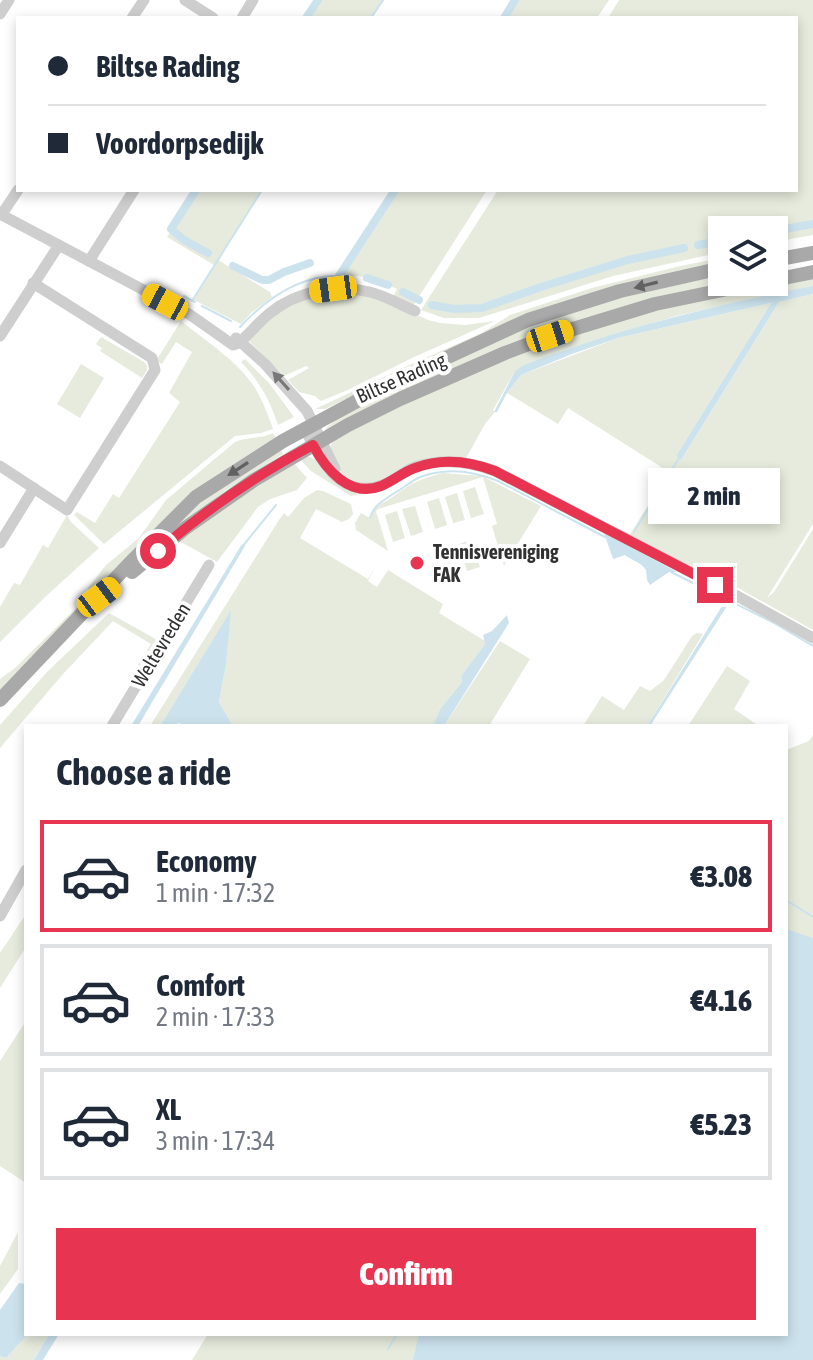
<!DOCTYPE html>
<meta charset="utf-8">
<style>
:root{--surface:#fff;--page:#f2f2f3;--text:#1f2937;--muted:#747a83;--line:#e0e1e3;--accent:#e73451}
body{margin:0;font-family:"Asap Condensed",sans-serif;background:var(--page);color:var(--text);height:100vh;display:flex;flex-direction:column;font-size:30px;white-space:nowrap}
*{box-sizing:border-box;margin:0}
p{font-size:26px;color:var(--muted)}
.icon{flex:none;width:44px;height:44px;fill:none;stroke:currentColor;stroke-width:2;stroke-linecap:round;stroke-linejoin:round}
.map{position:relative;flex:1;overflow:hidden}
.drawer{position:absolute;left:24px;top:724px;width:764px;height:612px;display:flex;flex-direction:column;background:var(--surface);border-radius:0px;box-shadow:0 4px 12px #0003}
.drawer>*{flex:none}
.guide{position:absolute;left:16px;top:16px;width:782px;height:176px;border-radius:0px;box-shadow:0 4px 12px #0003;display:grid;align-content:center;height:176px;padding:0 32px;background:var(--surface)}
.tools{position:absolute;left:708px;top:216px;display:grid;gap:16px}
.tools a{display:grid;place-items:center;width:80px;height:80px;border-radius:0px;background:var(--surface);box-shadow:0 4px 12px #0003;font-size:40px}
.end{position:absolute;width:36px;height:36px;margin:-18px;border:10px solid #e73451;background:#fff;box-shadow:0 0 0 4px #fff}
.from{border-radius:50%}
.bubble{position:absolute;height:56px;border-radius:0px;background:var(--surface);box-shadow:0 4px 12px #0003;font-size:26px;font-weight:800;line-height:56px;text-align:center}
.car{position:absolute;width:24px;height:48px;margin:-24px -12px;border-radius:10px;box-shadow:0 0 6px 2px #0007;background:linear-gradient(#f5c518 24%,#345 0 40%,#f5c518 0 76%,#345 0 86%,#f5c518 0)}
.guide b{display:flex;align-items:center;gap:28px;height:76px;font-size:30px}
.guide b+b{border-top:2px solid var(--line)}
.guide i{width:20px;height:20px;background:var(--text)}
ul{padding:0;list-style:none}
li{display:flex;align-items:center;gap:24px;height:112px;margin:0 16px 12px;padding:0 16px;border:4px solid var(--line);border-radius:0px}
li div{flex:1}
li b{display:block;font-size:30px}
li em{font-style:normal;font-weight:800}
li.on{border-color:var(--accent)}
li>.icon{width:72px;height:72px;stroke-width:1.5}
h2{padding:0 32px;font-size:36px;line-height:96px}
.action{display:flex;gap:16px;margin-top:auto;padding:16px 32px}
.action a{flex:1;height:92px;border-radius:0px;background:var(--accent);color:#fff;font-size:32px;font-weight:800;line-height:92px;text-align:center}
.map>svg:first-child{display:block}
.green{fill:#e6ebdd}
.water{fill:#cce3ee}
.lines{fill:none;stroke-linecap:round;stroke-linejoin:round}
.stream{stroke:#cce3ee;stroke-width:2}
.canal{stroke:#cce3ee;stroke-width:8}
.minor{stroke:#cecece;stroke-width:11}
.major{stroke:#a9a9a9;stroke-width:14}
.oneway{fill:#616161}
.oneway2{fill:#787878}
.route{stroke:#e73451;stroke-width:10}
.poi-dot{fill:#e73451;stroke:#fff;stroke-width:3}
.labels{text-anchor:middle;stroke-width:8;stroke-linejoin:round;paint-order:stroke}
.street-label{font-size:20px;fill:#313131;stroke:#fff}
.poi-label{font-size:20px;font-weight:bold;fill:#313131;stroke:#fff;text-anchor:start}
</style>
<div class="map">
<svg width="813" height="1360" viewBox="0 0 813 1360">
<rect width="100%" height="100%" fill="#fff"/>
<g class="green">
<path d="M316,0H384L372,18H304Z"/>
<path d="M515,0H609L597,18H503Z"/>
<path d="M619,0H813V235L774,242V230H722V252L613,276L479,318H444L421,310L498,190H796V18H608Z"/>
<path d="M196,190H261L218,260L270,292L272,297L251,313L241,324L194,300L214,265L167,237Z"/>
<path d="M395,190H487L413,306L393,297L397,289L374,279L358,276L340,277Z"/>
<path d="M722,258V265L461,347L448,349L325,409H315L416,362L482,333L510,315L592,288L680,266Z"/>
<path d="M722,275V282H737L657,299L324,432L327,427L339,418L397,388L429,369L496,337L583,305Z"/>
<path d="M813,278V286L676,316L567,349L515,371L493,410L495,412L485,424L465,460C458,460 452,459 446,460C411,469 352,508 333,458C329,448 330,443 337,435L520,352L664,306Z"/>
<path d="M360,293L390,303L428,320L440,323L465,325L495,321L412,358L350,389L321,401L315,396L299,392L288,380L309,368L306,366L284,376L248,340L284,307L316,295Z"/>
<path d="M813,294V524L767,598L774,592L813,529V630L740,589L629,536L669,472L568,408L558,424L507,393L521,375L618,338L771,303L676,456L681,460L779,302Z"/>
<path d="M181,321C207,342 237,360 255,388C263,401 268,415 273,429L261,433L235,436L104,544L74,515L77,512L95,523L113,494L119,498L180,402L169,393L192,352L176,342L162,364L156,361Z"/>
<path d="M101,337L144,362L147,366V370L142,378L100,351L102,348L96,344Z"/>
<path d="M245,359L269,383L294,417L278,425C270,400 259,381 241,362Z"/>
<path d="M81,364L104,378L80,418L57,404Z"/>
<path d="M273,433L276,438L209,483L0,693V679L15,668L91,593L88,588L106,565L139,538L166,500L235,442C246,437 261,439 273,433Z"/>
<path d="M279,447L283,454L226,490L133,567L196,501Z"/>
<path d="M306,456L315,459L356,490L357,495L351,496L311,471L298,457Z"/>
<path d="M293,462L307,478L297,490L270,499L258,507L217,562L179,541L221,505Z"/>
<path d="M443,473L482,476L541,506L504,566L492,526L497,524L483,477L378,509L376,511L388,551L356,530L355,523L361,513L370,518C376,503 382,505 394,496C411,483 422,478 443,473Z"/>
<path d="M475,487L484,514L471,518L463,491Z"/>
<path d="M317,490L323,491L351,504L353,514L349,519L342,522L316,509L300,538L368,579L375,567L368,581L377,587L388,570L443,604L439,613L485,641V644L461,676L462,682L440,709L433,726H233L219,702L226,665L230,612L160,726H150L279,520L284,513L288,517L304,498Z"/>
<path d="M457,493L465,520L453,523L445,497Z"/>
<path d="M439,498L447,525L435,529L427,502Z"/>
<path d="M415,506L423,532L411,536L402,509Z"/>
<path d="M397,511L405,538L393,542L385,515Z"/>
<path d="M67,515L71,522L99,548L45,597L0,642V607L14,583L20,585L43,545L48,548Z"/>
<path d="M471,540L480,567L467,571L459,544Z"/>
<path d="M454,546L462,572L449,576L441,549Z"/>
<path d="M109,613L161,642L145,670L138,665L151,644L113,621L63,674L0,748V725L48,671Z"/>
<path d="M697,633L703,634L647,726H583L602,696L624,710L640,686L650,691L664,680L692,636Z"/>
<path d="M500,641L530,659L489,726H444Z"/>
<path d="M727,666L750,681L734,709L759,726H688Z"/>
<path d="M813,735V1360H192L208,1334H786V750L809,741Z"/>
<path d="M26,914V947L0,988V953Z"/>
<path d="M26,1021V1183L0,1166V1061Z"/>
<path d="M18,1232V1269L0,1294V1266Z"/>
<path d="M28,1334H49L34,1360H0V1356L6,1358Z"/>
</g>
<g class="water">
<path d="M813,286V294L779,302L681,460L676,456L771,303L618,338L572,354L521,375L507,393L497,412H494L515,371L524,365C617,329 715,305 813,286Z"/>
<path d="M604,533L612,537L677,572H669L650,585L647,580L646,570C640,561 632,561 625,555L613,559Z"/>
<path d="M242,544L245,546L138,726H131Z"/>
<path d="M697,583L729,600V603L650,726H647L724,603L722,599L709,595L696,586Z"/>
<path d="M231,610L226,665L219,702L233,726H188L179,723L172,726H160Z"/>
<path d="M507,615L509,623L444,726H433L440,709L462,682L461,676L485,644L483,635L492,631Z"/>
<path d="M786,929L813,938V1360H413L419,1334H786Z"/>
<path d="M19,1283L26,1284V1334H28L6,1358L0,1356V1310Z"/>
<path d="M49,1334H59L43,1360H34Z"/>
</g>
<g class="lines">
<g class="stream">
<path d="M371,18L383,0"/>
<path d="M184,296L195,302"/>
<path d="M192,301L262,190"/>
<path d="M202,306L231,321"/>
<path d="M240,327C266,299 299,275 339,276"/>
<path d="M370,518C374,504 385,500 396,492C404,488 410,482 418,478C444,467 473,471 498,481L605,537"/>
<path d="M634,532L679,458"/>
<path d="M242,547L276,505"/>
<path d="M671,572L697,585"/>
<path d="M728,600L774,623L813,646"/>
<path d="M786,900L813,917"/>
<path d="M388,1349L397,1334"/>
</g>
<g class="canal">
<path d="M306,18L318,0"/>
<path d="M504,18L515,0"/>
<path d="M196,190L171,229L184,240L208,253"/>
<path d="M774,231L813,224"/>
<path d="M698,245L722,241"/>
<path d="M233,266L262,280H269L284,272L310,263"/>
<path d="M339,276L395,190"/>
<path d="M367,278L388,285"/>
<path d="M403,292L419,300"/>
<path d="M432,305L454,309L482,308L541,287L628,260L684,248"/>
</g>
<g class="minor">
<path d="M185,0L213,18"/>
<path d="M0,14L9,0"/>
<path d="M132,18L144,0"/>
<path d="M242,18L253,0"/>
<path d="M0,214L189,314L233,345L239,343C250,333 259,322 270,313C297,291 336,284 370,292C386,296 401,305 415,311"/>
<path d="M2,214L18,190"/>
<path d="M89,261L134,190"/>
<path d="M0,336L59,245"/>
<path d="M236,338L265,364L307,411L335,469"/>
<path d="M305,429C318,457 339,496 376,487C391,484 402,472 415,467C442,458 469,461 495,471L739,597L813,638"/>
<path d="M0,466L67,510L155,370L152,358L33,283"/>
<path d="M0,543L34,488"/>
<path d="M112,726L209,565"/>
<path d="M0,916L26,870"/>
</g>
<g class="major">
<path d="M774,260L813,253"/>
<path d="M774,280L813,272"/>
<path d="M132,572L184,529L254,480L348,425L400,399L505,353L550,336L655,304L761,282"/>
<path d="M0,700L129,564L196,497L283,441L383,387L528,320L620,291L722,268"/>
</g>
</g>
<defs><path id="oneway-solid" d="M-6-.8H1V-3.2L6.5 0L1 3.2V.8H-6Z" transform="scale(2)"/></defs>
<g class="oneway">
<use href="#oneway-solid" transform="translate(646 285) rotate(166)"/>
<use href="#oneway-solid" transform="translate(238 469) rotate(147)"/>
</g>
<use class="oneway2" href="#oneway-solid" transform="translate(281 381) rotate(-132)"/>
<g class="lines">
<path class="route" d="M158,551C206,510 257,474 313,445C326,470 350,498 381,486C393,481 403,472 415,468C441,458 469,461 495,471L715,585"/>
</g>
<circle class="poi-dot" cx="417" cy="563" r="8"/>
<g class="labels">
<g class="street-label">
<text transform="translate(401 378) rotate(-24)" y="7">Biltse Rading</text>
<text transform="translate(161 645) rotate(-59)" y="7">Weltevreden</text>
</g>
<g class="poi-label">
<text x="433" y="559">Tennisvereniging<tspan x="433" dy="23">FAK</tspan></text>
</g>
</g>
</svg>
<div class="tools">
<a><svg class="icon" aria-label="layers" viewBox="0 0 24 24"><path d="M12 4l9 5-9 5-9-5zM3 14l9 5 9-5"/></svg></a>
</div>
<i class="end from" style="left:158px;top:551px"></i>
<i class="end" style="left:715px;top:585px"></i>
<div class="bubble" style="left:648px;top:468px;width:132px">2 min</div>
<i class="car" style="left:333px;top:289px;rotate:262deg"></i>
<i class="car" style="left:165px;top:302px;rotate:298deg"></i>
<i class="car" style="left:550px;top:336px;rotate:72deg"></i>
<i class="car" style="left:99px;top:597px;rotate:53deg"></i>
<div class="guide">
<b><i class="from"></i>Biltse Rading</b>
<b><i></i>Voordorpsedijk</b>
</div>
<section class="drawer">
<h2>Choose a ride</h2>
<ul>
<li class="on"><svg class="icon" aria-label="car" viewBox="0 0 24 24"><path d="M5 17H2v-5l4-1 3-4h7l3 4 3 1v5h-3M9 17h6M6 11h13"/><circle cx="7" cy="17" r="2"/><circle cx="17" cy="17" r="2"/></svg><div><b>Economy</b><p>1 min · 17:32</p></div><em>€3.08</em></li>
<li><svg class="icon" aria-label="car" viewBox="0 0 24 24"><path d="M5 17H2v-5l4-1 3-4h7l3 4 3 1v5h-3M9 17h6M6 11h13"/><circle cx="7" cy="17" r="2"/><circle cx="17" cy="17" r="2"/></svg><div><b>Comfort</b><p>2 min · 17:33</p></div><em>€4.16</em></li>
<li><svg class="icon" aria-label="car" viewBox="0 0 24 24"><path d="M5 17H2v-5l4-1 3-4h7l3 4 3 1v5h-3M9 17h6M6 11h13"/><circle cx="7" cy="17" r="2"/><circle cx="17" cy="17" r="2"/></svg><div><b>XL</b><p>3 min · 17:34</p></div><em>€5.23</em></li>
</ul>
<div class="action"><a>Confirm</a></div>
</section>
</div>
